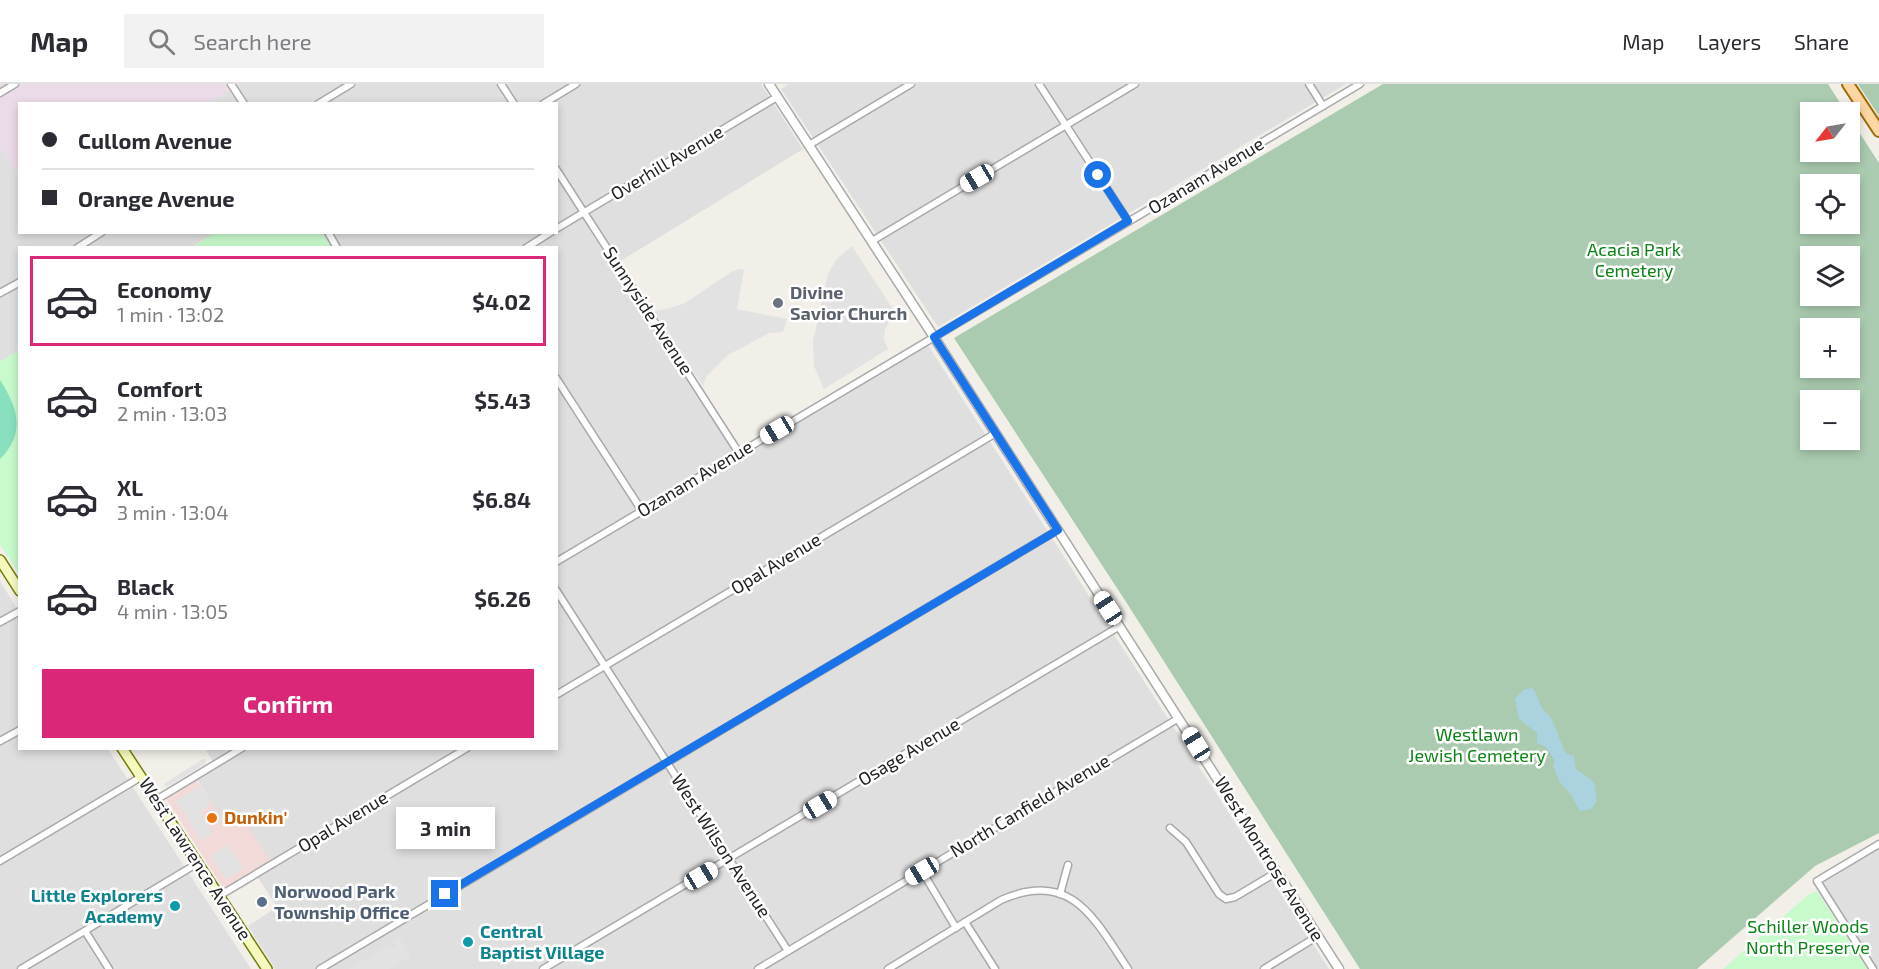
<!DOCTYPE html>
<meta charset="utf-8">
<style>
:root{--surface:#fff;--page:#f2f2f3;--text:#2b2b33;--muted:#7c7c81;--line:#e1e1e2;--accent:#db2777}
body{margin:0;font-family:"Exo 2",sans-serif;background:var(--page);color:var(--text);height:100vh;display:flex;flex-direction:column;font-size:22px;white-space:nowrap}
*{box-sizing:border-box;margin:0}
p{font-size:20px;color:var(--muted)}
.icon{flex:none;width:33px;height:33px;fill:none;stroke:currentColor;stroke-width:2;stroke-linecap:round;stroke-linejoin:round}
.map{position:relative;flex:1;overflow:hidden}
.panel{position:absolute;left:18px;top:162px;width:540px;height:504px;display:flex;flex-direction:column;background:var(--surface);border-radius:0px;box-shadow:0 3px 9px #0003}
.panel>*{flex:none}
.guide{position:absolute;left:18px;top:18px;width:540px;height:132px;border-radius:0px;box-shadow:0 3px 9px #0003;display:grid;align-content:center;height:132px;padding:0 24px;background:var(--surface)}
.needle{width:39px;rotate:239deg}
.fabs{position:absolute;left:1800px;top:18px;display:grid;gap:12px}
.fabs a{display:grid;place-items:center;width:60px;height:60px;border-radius:0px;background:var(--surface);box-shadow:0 3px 9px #0003;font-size:30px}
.end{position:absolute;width:27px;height:27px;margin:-14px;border:8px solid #1a73e8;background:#fff;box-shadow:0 0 0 3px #fff}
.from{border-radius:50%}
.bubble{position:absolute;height:42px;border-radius:0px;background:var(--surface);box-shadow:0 3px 9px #0003;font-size:20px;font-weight:700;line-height:42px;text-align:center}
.car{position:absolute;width:18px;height:36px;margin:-18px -9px;border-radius:8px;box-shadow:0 0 4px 2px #0007;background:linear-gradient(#fff 24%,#345 0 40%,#fff 0 76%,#345 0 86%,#fff 0)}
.guide b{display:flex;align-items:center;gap:21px;height:57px;font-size:22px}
.guide b+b{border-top:2px solid var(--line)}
.guide i{width:15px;height:15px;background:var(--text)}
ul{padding:10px 0 0;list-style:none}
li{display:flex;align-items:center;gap:18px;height:90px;margin:0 12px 9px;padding:0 12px;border:3px solid transparent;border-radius:0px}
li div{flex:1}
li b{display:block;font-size:22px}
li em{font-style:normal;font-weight:700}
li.on{border-color:var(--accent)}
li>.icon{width:54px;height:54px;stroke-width:1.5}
.button{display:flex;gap:12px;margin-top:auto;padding:12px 24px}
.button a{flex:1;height:69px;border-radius:0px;background:var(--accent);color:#fff;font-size:24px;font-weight:700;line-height:69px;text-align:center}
header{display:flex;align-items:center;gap:36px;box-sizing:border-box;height:84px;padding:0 30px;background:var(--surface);border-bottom:2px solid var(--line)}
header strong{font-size:28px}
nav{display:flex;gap:33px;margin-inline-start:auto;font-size:21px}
.search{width:420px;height:54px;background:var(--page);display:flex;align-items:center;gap:15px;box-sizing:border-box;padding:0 21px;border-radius:0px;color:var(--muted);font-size:22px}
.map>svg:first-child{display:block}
.residential{fill:#e0dfdf}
.commercial{fill:#f2dad9}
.industrial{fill:#ebdbe8}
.cemetery{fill:#aacbaf;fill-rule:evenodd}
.park{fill:#c8facc}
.pitch{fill:#88e0be}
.parking{fill:#e2e2e2}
.water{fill:#aad3df}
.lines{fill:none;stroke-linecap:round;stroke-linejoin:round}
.minor-casing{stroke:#a9a9a9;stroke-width:9}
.tertiary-casing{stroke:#a9a9a9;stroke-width:11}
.secondary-casing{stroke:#707d05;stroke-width:12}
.primary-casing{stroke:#a06b00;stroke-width:14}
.minor{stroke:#fff;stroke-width:6}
.tertiary{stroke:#fff;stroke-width:8}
.secondary{stroke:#f7fabf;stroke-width:9}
.primary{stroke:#fcd6a4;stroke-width:10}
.route{stroke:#1a73e8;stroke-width:8}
.worship-dot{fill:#6b7280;stroke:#fff;stroke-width:2}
.food-dot{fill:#e8710a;stroke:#fff;stroke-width:2}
.service-dot{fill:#5c6f8a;stroke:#fff;stroke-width:2}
.culture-dot{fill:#0f9aa8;stroke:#fff;stroke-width:2}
.labels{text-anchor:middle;stroke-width:5;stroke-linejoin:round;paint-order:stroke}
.street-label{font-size:18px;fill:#222;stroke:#fff}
.park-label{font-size:18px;fill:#0c8416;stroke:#fff}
.worship-label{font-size:18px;font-weight:bold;fill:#5b616d;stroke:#fff;text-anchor:start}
.food-label{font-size:18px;font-weight:bold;fill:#c56008;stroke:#fff;text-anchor:start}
.service-label{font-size:18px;font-weight:bold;fill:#4e5e75;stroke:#fff;text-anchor:start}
.culture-label{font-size:18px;font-weight:bold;fill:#0d838f;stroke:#fff;text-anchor:end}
</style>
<header>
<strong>Map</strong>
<div class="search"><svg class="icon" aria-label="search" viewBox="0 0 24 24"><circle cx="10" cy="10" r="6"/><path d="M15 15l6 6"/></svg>Search here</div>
<nav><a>Map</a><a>Layers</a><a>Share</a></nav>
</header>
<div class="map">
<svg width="1879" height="885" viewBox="0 0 1879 885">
<rect width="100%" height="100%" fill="#f2efe9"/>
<g class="residential">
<path d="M240,0H761L803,65L619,178L740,366L924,255L1329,885H275L248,842L277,823L255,789L241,732L226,742L196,694L216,682L205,665L556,664V164L331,163L321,149L556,148V20L207,19Z"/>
<path d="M789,0H1346L938,243L781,5Z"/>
<path d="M0,62L19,93L20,148L216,149L191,163L20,164L19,266L0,278Z"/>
<path d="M0,497L19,528L20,664L108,665L251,885H0Z"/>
<path d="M1879,765V885H1878L1823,798Z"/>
</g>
<path class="commercial" d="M195,694L226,741L241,732L272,779L225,807L165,713Z"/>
<path class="industrial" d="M0,0H240L207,19L20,20L19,93L0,62Z"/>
<g class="cemetery">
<path d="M1383,0H1828L1846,28H1810V68H1850V34L1879,79V749L1815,782L1697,885H1360L1128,521L954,254ZM1810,100H1850V140H1810ZM1810,172H1850V212H1810ZM1810,244H1850V284H1810ZM1810,316H1850V356H1810Z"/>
<path d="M1858,0H1879V32Z"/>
</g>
<g class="park">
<path d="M216,148L321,149L331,163L191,164Z"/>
<path d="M19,266V490L0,460V278Z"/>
<path d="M1817,807L1868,885H1723L1808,811Z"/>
</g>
<path class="pitch" d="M0,296C18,324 26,349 0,375Z"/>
<g class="parking">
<path d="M852,162L896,230L889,237L885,246L884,256L888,265L824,305L814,282L813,257L828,190L836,176Z"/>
<path d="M738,185L744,186L737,225L787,235L783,248L769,249L728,271L706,293L703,302L654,227L667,225L685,219L731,188Z"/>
<path d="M203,675H206L205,680L167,703L164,700Z"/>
<path d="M200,702L211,720L200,728L213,749L201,757L176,717Z"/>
<path d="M228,761L243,784L226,795L211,771Z"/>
<path d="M399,852L411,873L389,885H349L390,861L394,865L396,862L392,856Z"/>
</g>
<path class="water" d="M1532,604C1538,610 1538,618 1543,625C1546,630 1550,631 1552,636C1558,648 1560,659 1567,670L1574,672L1576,685L1594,698L1597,717L1591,725L1580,727L1571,711L1559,697L1553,681L1555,677L1546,663L1537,659V649L1519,635L1515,615L1523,606Z"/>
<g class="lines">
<g class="minor-casing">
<g id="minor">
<path d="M231,0L244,20"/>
<path d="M501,0L514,20"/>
<path d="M1039,0L1128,137"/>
<path d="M1309,0L1323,22"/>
<path d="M0,9L15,0"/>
<path d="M318,20L351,0"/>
<path d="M543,20L576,0"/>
<path d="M809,61L911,0"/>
<path d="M556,85L739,369"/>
<path d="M556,145L777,13"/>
<path d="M328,148L337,164"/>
<path d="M872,157L1135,0"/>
<path d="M77,164L102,148"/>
<path d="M526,164L551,148"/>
<path d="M0,209L20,198"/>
<path d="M556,294L642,427"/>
<path d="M556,478L1360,0"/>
<path d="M556,506L788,867"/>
<path d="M0,538L20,527"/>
<path d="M556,611L996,349"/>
<path d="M0,657L20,646"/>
<path d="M156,716L242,664"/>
<path d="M1170,744L1186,758L1219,810L1226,815L1235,813L1277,788"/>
<path d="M0,777L141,693"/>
<path d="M922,787L956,844"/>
<path d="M1060,810L1068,781"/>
<path d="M219,812L467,664"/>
<path d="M965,838L995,885"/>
<path d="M85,847L109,885"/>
<path d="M21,885L198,779"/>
<path d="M320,885L1058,446"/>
<path d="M543,885L1120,542"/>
<path d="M758,885L1179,634"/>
<path d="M888,885L1001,816C1071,785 1094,834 1128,885"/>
<path d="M1264,885L1318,852"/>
<path d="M1873,885L1817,797L1879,760"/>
</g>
</g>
<g class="tertiary-casing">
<path id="tertiary" d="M769,0L934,253L1339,885"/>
</g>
<g class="secondary-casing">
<g id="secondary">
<path d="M0,476L20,507"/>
<path d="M122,664L267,885"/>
</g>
</g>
<g class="primary-casing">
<path id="primary" d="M1848,0L1879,47"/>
</g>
<use href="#minor" class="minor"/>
<use href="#tertiary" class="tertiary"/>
<use href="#secondary" class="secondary"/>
<use href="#primary" class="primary"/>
</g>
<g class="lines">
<path class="route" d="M445,810L1058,446L934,253L1128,137L1098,91"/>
</g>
<circle class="worship-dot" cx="778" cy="219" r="6"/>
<circle class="food-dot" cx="212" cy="734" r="6"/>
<circle class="service-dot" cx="262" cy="818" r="6"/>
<g class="culture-dot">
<circle cx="175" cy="822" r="6"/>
<circle cx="468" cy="858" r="6"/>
</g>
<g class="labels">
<g class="street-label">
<text transform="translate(667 79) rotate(-31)" y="6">Overhill Avenue</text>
<text transform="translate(1206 92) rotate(-31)" y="6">Ozanam Avenue</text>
<text transform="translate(648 227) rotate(57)" y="6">Sunnyside Avenue</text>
<text transform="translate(695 395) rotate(-31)" y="6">Ozanam Avenue</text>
<text transform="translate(776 480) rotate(-31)" y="6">Opal Avenue</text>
<text transform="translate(909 668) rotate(-31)" y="6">Osage Avenue</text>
<text transform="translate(1030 722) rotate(-31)" y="6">North Canfield Avenue</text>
<text transform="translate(343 738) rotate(-31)" y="6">Opal Avenue</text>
<text transform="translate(721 762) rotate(57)" y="6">West Wilson Avenue</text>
<text transform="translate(195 775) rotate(57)" y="6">West Lawrence Avenue</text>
<text transform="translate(1269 775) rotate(58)" y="6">West Montrose Avenue</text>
</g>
<g class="park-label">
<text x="1634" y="172">Acacia Park<tspan x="1634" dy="21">Cemetery</tspan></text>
<text x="1477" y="657">Westlawn<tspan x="1477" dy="21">Jewish Cemetery</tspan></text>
<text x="1808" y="849">Schiller Woods<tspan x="1808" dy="21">North Preserve</tspan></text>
</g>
<g class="worship-label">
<text x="790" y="215">Divine<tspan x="790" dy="21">Savior Church</tspan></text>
</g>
<g class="food-label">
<text x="224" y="740">Dunkin'</text>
</g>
<g class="service-label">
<text x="274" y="814">Norwood Park<tspan x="274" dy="21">Township Office</tspan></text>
</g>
<g class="culture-label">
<text x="163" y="818">Little Explorers<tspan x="163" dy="21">Academy</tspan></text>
<text x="480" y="854" text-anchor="start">Central<tspan x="480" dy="21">Baptist Village</tspan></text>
</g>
</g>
</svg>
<div class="fabs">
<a><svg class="needle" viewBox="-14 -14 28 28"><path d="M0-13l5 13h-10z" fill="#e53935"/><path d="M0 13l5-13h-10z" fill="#7c7c81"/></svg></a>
<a><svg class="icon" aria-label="locate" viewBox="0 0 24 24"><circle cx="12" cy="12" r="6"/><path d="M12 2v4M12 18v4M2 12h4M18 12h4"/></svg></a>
<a><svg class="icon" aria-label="layers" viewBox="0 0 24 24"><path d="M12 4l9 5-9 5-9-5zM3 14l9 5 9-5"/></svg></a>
<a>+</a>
<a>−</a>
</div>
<i class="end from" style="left:1098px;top:91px"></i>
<i class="end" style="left:445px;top:810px"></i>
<div class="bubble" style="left:396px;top:723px;width:99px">3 min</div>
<i class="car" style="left:977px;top:94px;rotate:239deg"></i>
<i class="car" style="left:777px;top:346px;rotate:239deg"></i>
<i class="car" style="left:1108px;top:524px;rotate:327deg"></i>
<i class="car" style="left:1196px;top:660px;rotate:328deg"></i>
<i class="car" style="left:820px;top:721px;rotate:59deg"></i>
<i class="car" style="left:922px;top:787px;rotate:239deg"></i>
<i class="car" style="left:701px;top:792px;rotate:59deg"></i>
<div class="guide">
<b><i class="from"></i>Cullom Avenue</b>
<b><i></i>Orange Avenue</b>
</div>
<section class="panel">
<ul>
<li class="on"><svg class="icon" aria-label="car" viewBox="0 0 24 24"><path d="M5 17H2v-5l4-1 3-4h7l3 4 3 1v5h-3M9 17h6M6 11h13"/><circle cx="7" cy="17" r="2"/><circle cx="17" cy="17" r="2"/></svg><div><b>Economy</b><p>1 min · 13:02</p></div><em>$4.02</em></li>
<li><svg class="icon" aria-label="car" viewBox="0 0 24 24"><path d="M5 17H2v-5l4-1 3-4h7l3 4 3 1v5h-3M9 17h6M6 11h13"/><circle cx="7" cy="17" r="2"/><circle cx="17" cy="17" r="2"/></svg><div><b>Comfort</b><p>2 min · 13:03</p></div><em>$5.43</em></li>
<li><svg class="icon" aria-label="car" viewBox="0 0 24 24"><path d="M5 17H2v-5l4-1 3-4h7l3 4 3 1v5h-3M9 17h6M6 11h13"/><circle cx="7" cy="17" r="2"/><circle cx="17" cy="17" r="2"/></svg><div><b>XL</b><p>3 min · 13:04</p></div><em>$6.84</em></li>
<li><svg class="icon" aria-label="car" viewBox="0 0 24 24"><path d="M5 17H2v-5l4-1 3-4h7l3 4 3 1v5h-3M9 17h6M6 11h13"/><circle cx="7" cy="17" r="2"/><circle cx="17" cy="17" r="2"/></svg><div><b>Black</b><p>4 min · 13:05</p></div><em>$6.26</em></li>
</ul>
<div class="button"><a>Confirm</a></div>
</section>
</div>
